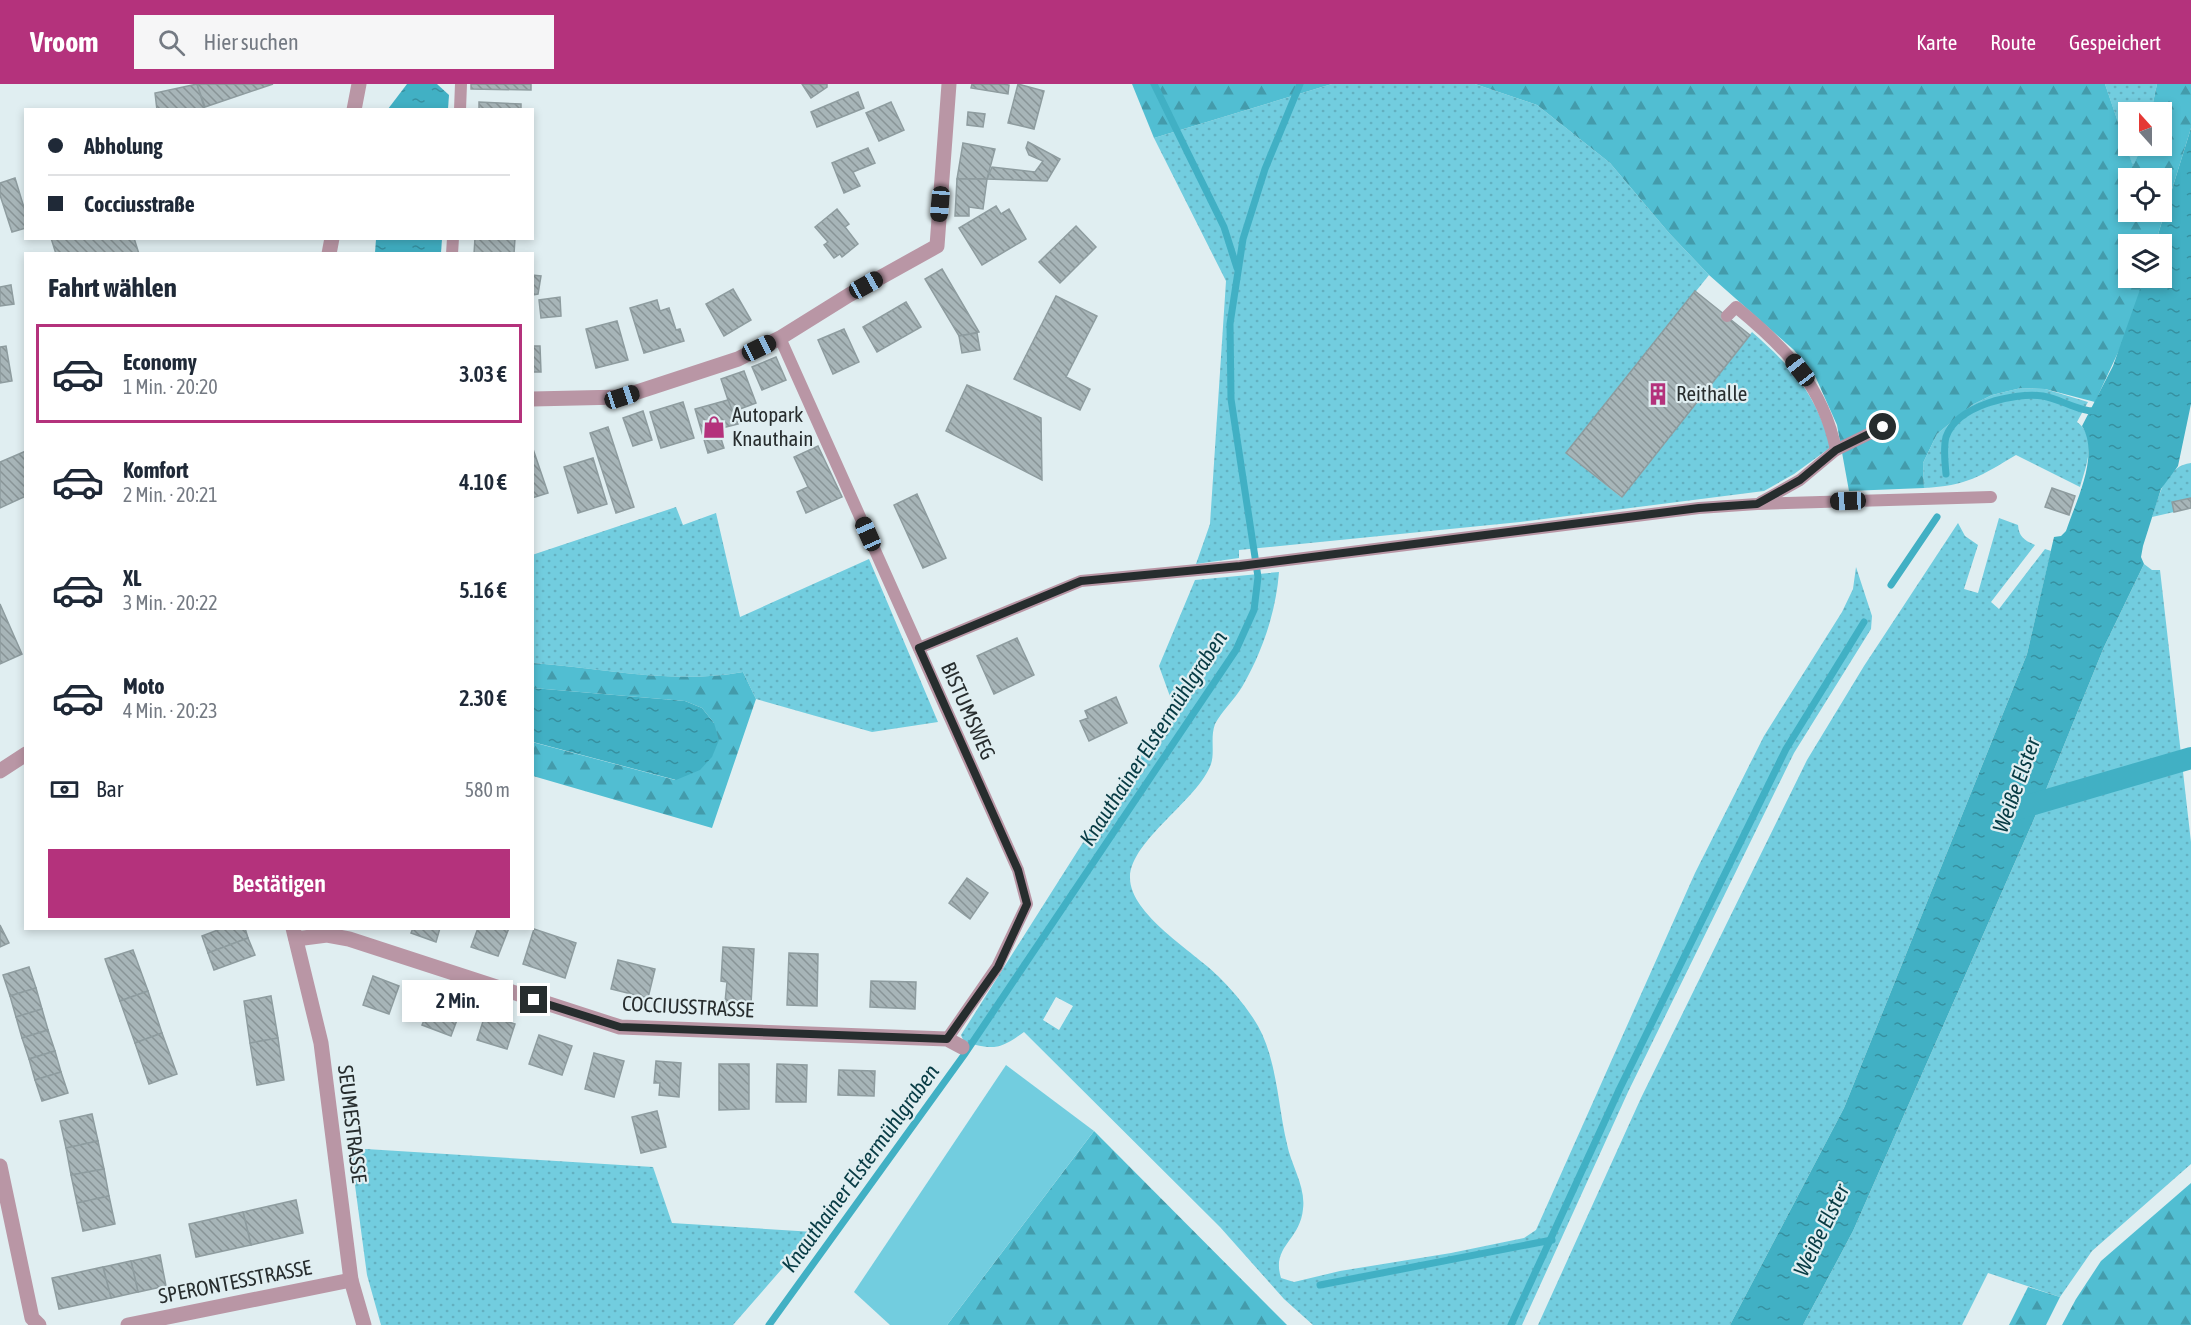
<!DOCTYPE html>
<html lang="de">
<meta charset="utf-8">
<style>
:root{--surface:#fff;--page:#f6f6f7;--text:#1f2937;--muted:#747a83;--line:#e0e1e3;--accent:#b4327c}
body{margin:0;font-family:"Asap Condensed",sans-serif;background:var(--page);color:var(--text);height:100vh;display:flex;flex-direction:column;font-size:22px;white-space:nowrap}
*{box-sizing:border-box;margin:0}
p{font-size:20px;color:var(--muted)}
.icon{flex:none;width:33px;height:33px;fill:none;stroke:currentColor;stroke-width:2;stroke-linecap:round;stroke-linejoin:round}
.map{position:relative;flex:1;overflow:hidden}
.drawer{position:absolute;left:24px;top:168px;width:510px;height:678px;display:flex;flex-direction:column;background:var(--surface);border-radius:0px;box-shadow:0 3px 9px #0003}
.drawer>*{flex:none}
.top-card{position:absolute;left:24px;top:24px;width:510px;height:132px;border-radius:0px;box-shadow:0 3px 9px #0003;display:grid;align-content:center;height:132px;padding:0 24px;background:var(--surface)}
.needle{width:39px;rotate:339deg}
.controls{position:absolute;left:2118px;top:18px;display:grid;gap:12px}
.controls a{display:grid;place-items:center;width:54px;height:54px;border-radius:0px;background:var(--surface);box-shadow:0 3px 9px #0003;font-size:30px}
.end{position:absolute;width:27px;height:27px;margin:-14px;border:8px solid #272d2e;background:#fff;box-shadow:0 0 0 3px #fff}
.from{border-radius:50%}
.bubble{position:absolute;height:42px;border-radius:0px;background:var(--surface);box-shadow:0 3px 9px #0003;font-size:20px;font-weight:600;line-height:42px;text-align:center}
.car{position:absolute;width:18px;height:36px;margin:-18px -9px;border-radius:8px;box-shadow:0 0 4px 2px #0007;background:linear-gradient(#222 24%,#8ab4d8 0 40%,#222 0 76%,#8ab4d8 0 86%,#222 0)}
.top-card b{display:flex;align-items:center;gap:21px;height:57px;font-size:22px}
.top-card b+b{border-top:2px solid var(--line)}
.top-card i{width:15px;height:15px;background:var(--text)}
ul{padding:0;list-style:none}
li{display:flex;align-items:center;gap:18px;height:99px;margin:0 12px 9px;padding:0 12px;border:3px solid transparent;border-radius:0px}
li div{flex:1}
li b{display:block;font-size:22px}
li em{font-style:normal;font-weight:600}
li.selected{border-color:var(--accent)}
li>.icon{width:54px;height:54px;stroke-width:1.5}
h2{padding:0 24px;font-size:27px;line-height:72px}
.pay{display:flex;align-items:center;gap:15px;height:66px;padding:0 24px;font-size:22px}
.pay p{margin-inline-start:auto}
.primary-button{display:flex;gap:12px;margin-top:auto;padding:12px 24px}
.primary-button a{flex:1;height:69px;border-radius:0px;background:var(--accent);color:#fff;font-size:24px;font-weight:600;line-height:69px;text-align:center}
header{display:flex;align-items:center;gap:36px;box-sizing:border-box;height:84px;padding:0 30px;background:var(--accent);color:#fff}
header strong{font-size:28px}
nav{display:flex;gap:33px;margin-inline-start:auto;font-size:21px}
.search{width:420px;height:54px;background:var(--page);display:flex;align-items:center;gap:15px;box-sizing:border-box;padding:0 21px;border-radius:0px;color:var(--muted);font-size:22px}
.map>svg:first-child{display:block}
.grass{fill:url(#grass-dots);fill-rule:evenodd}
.forest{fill:url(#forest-firs);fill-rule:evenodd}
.green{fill:#72cddf}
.water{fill:url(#water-ripples)}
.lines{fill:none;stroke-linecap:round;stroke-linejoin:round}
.stream{stroke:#41b0c4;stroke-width:7}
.canal{stroke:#41b0c4;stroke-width:22}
.building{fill:url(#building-back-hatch);stroke:#8e9c9f;stroke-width:1.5}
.service{stroke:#b996a5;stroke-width:12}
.minor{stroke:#b996a5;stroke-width:15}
.tertiary{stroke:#b996a5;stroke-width:15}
.route{stroke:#272d2e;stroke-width:8}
.labels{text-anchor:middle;stroke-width:4.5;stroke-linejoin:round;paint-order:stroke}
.poi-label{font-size:21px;fill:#272d2e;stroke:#e0eef1;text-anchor:start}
.street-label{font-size:21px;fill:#272d2e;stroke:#e0eef1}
.water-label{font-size:22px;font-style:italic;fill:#073b44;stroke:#e0eef1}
</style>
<header>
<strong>Vroom</strong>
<div class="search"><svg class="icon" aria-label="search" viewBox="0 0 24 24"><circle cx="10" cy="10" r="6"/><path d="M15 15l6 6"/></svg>Hier suchen</div>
<nav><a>Karte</a><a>Route</a><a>Gespeichert</a></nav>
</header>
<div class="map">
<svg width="2191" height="1241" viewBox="0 0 2191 1241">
<defs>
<pattern id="grass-dots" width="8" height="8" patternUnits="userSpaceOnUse" patternTransform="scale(1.5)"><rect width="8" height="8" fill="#72cddf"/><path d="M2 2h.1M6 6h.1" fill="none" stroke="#63b0c0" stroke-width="1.8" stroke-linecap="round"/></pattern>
<pattern id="forest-firs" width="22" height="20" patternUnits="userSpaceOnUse" patternTransform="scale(1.5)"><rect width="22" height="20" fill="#51bed2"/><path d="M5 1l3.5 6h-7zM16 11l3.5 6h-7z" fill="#439bab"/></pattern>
<pattern id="water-ripples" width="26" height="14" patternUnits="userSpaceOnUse" patternTransform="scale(1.5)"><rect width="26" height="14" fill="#41b0c4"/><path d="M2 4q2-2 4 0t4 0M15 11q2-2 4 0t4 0" fill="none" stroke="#3690a0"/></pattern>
<pattern id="building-back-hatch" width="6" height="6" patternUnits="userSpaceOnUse" patternTransform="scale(1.5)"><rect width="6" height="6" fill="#a7b5b8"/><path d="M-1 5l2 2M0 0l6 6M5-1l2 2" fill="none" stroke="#889496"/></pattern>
</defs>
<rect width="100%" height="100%" fill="#e0eef1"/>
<g class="grass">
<path d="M1332,0H1475L1537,21L1610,79L1669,149L1709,191L1566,369L1621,413L1752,248C1794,285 1815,309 1831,363L1794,390L1764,407L1520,438L1239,466V474L1196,480L1210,440L1226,197L1154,54Z"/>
<path d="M2105,0H2157L2151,28H2128V62H2142L2133,83Z"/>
<path d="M2021,304L2045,305L2088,318L2077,338C2098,353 2086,382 2080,403L2016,371C1981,392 1966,402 1924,404L1923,379L1937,350L1972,321L1992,311Z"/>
<path d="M2191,379V414L2172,418L2174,428L2152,433C2159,412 2165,382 2191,379Z"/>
<path d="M676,423L683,441L716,429L740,533L869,475L938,638L872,648L756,615L743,588C671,601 604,584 533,579L532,471Z"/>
<path d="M1999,434L2018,441C2019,453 2024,456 2035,461L1991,518L1999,525L2045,465L2051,467L2027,570L1844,1024L1730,1241H1538L1641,1014L1807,676L1864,582L1958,439L1965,452L1978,461L1964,505L1978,509Z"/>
<path d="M2144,480L2152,486H2160L2191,758V1080L2092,1167L2060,1213L1988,1189L1962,1241H1803L1853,1147L2034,735L2104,563Z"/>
<path d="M1856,483L1872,532L1871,545L1794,669L1628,1008L1522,1241H1313L1284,1215L1220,1143L1024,948C999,966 994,966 964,958L961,951L1172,618L1159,582L1195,496L1279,488C1276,528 1262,569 1242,603C1234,616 1222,627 1215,640C1210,654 1215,668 1211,680C1198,716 1131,756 1130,793C1129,830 1194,868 1218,892C1233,907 1247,923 1258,942C1277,976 1278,1022 1287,1060C1291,1081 1306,1103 1303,1125C1300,1157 1271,1162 1281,1194L1294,1198L1340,1187L1451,1169L1524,1154L1536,1146L1695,789L1764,652L1842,528L1853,505ZM1056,913L1073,922L1059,946L1043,936Z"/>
<path d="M350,1064L653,1083L672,1139L814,1148L733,1241H381L367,1191Z"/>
</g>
<g class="forest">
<path d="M1132,0H1332L1154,54Z"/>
<path d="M1475,0H2105L2133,82L2142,62H2162V28H2151L2157,0H2191V44L2155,160H2128V194H2144L2128,247L2095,318L2045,305L2021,304L1992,311L1972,321L1937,350L1923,379L1924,404L1849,407L1837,341L1816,294L1794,266L1709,191L1669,149L1610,79L1537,21ZM2128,94H2162V128H2128Z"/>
<path d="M533,579C604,584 672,601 743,588L756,615L712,744L533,692L532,658L675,696L714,639L702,624L685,617L533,604Z"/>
<path d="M1094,1047L1287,1241H947Z"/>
<path d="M2191,1099V1241H2062L2076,1215L2101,1177Z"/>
<path d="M2028,1203L2060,1213L2046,1241H2009Z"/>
</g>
<path class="green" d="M1006,981L1094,1047L947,1241H890L854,1208Z"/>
<g class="water">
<path d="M407,0H437L449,11L448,25H388Z"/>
<path d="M2191,44V320L2178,382L2161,405L2143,462L2141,473L2144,480L2104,563L2034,735L1853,1147L1803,1241H1730L1844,1024L2027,570L2054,453L2061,452L2066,447C2076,417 2100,371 2082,342L2113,282L2144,194H2162V160H2155Z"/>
<path d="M376,155H442L441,169H375Z"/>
<path d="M533,604L685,617L702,624L714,639L719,656L712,673L700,686L676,696L533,658Z"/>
</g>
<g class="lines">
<g class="stream">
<path d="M1154,0L1224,143L1237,184"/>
<path d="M1946,390C1945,378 1943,365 1946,353C1957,321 2015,308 2043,312C2061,315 2079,328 2096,327"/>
<path d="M1891,501L1937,433"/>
<path d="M1320,1201L1552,1156"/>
<path d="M769,1241L964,971L1236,566L1254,526L1258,493L1231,315L1230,240L1243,155L1265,85L1300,0"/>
<path d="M1511,1241L1620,1004L1786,665L1864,538"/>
</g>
<path class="canal" d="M2013,726L2191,674"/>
</g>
<g class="building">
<path d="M197,0L205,26H157L155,9Z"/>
<path d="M197,0H273L205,23Z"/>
<path d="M471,0H531V6L471,5Z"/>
<path d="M802,0H827V3L811,14Z"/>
<path d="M972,0H1003L1009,1L1008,10L971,4Z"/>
<path d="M1018,0L1044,7L1034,45L1008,39Z"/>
<path d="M858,8L864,24L817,43L811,28Z"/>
<path d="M479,18L521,20V26H479Z"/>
<path d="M891,18L904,46L879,57L866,29Z"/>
<path d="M968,28L985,30L983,43L967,41Z"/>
<path d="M1028,58L1060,75L1047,97L987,95L992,83L1035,88L1043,77L1029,71L1026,64Z"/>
<path d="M963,59L995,65L987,95H957Z"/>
<path d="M868,64L875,79L853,88L860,102L844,109L832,79Z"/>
<path d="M15,94L26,130V144L12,148L0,111V99Z"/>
<path d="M957,95H987L983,125L969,123V132H955Z"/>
<path d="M996,122L1001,130L1009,125L1026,155L982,181L959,144Z"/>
<path d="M837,125L849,140L845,143L858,160L842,173L840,170L834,174L824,161L828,158L815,143Z"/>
<path d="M1076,142L1096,163L1060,199L1039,178Z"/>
<path d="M51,154H134L139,170H56Z"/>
<path d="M475,154H515L514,170H474Z"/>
<path d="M942,185L979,248L959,252L925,195Z"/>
<path d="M532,191L541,192L538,210L532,211Z"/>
<path d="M11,201L14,220L0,222V203Z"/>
<path d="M733,205L751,236L724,252L706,220Z"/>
<path d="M1695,207L1750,251L1622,413L1566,369Z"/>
<path d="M1056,212L1097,232L1066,293L1090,305L1080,326L1014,295Z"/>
<path d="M560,213L561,232L541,234L539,216Z"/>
<path d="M657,216L660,227L669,224L676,246L680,245L684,257L644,269L630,224Z"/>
<path d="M906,218L921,243L877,268L863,243Z"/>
<path d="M617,237L628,276L596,284L586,245Z"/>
<path d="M844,245L859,278L833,290L818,256Z"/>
<path d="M977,249L980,266L962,269L959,252Z"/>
<path d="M6,262L12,297L0,299V263Z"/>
<path d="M532,262H540L541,288H532Z"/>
<path d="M776,273L786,296L762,306L752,283Z"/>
<path d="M744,287L756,319L732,328L721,295Z"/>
<path d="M967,301L1041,334L1042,396L946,347Z"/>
<path d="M728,316L738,340L718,345L724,364L708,369L695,325Z"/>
<path d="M683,318L694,354L661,364L650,328Z"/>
<path d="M643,327L652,356L633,362L623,334Z"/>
<path d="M608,343L634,423L616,429L590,349Z"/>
<path d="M532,362L548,409L532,414Z"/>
<path d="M818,362L842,413L806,429L797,408L808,403L794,373Z"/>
<path d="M26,367V412L0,424V378Z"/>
<path d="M593,374L607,420L578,429L564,383Z"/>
<path d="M2052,404L2075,412L2069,431L2045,423Z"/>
<path d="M917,410L946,474L923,484L894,421Z"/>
<path d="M2191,414V424L2174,428L2172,418Z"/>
<path d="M0,520L22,570L0,580Z"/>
<path d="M1017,554L1034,591L994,610L977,572Z"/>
<path d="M1116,613L1127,639L1089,657L1080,637L1088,634L1085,627Z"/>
<path d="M967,794L988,809L970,835L949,819Z"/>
<path d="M0,841L9,859L0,863Z"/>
<path d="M223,844H245L248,854L208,869L202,852Z"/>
<path d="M413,844H440L436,858L411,849Z"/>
<path d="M478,844H509L498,872L471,863Z"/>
<path d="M534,845L576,859L565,894L523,880Z"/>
<path d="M248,854L255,871L214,886L208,869Z"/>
<path d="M723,863L754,865L751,920L725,918L727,898L721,897Z"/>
<path d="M133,866L148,907L120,917L105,875Z"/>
<path d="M789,869L818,870L817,922L787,921Z"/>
<path d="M618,876L655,885L648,914L611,905Z"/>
<path d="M29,883L36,904L10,912L3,891Z"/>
<path d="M373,892L399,902L389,930L363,921Z"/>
<path d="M871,897L916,898L915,925L870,923Z"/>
<path d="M36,904L42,925L16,933L10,912Z"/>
<path d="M148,907L162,949L135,959L120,917Z"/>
<path d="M271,912L278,954L250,959L244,917Z"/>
<path d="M432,917L460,928L451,952L422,941Z"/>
<path d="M42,925L48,946L22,954L16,933Z"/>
<path d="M485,931L515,940L507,965L477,956Z"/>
<path d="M48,946L55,967L29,975L22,954Z"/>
<path d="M162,949L177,990L149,1000L135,959Z"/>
<path d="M539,951L572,962L562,991L529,980Z"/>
<path d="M278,954L284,996L257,1001L250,959Z"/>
<path d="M55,967L61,988L35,996L29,975Z"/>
<path d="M594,969L624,977L614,1013L585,1005Z"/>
<path d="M656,977L681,979L679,1013L659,1011L660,999H654Z"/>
<path d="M719,980H749V1025L719,1026Z"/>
<path d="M777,980L807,981L806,1018H776Z"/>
<path d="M839,986L875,987L874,1012L838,1011Z"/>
<path d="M61,988L68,1009L42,1017L35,996Z"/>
<path d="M657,1027L666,1063L641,1069L632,1033Z"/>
<path d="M92,1030L98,1057L66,1064L60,1037Z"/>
<path d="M98,1057L104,1085L71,1091L66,1064Z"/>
<path d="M104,1085L109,1112L77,1119L71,1091Z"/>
<path d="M109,1112L115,1140L83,1147L77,1119Z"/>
<path d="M296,1116L303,1149L251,1161L243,1128Z"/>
<path d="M243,1128L251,1161L196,1173L189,1140Z"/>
<path d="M160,1171L166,1202L138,1208L131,1177Z"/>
<path d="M131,1177L138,1208L111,1214L103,1183Z"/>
<path d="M103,1183L111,1214L59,1225L52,1194Z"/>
</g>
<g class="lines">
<g class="service">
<path d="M460,26L461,0"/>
<path d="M452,170L453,154"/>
<path d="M1727,232L1736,223C1786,264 1823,302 1836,366"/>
<path d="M780,254L1018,786L1027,820L997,883L947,955"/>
<path d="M1761,418L1800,396L1836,366L1883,343"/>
<path d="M919,564L1081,497L1240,482L1699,424L1757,420L1991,413"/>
</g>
<g class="minor">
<path d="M532,315L622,313L738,275L780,254L849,211L937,162L949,0"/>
<path d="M0,687L26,670"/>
<path d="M296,855L327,851L349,855L620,943L947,955L962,963"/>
<path d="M0,1082L32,1234L39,1241"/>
<path d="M128,1241L351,1196"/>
</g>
<g class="tertiary">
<path d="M354,26L359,0"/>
<path d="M329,170L332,154"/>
<path d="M293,844L321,959L351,1196L364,1241"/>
</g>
</g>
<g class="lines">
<path class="route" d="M534,916L620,943L947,955L998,883L1027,820L1018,786L919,564L1081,497L1240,482L1699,424L1757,420L1800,396L1836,366L1883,343"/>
</g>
<defs>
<g id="building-bare" transform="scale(1.8)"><path d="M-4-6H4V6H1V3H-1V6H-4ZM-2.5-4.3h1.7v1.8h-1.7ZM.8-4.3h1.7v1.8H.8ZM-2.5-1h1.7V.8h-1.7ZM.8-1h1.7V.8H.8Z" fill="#b4327c" stroke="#e0eef1" stroke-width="2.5" paint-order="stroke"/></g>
<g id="shop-bare" transform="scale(1.8)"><path d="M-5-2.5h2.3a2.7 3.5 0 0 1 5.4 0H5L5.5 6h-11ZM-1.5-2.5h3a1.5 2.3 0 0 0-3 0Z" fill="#b4327c" stroke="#e0eef1" stroke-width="2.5" paint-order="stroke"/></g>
</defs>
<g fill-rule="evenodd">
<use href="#building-bare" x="1658" y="310"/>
<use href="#shop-bare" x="714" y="343"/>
</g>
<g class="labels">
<g class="poi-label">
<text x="1676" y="317">Reithalle</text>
<text x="732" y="338">Autopark<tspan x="732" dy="24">Knauthain</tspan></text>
</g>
<g class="street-label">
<text transform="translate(968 627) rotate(66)" y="7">BISTUMSWEG</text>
<text transform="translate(688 923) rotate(3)" y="7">COCCIUSSTRASSE</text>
<text transform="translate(352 1040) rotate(83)" y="7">SEUMESTRASSE</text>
<text transform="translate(235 1198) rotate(-11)" y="7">SPERONTESSTRASSE</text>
</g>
<g class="water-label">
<text transform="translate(1153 654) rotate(-57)" y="8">Knauthainer Elstermühlgraben</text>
<text transform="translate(2016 701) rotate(-70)" y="8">Weiße Elster</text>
<text transform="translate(860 1084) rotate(-54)" y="8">Knauthainer Elstermühlgraben</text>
<text transform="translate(1821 1146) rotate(-64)" y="8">Weiße Elster</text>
</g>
</g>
</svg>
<div class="controls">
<a><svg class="needle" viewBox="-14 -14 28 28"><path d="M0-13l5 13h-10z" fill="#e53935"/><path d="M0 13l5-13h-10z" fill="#747a83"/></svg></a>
<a><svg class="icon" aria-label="locate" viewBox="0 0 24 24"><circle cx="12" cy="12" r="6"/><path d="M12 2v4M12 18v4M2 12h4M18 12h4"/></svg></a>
<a><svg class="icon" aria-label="layers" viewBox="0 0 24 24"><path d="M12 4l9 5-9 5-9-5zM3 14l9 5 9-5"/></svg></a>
</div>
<i class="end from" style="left:1883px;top:343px"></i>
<i class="end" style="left:534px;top:916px"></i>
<div class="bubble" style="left:402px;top:896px;width:111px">2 Min.</div>
<i class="car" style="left:940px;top:120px;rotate:185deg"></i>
<i class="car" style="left:866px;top:201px;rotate:61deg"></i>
<i class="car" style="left:759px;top:264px;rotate:64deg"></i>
<i class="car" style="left:1800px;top:286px;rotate:322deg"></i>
<i class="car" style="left:622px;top:313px;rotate:72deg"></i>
<i class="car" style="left:1848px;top:417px;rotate:268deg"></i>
<i class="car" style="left:868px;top:450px;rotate:336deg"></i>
<div class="top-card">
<b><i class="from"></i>Abholung</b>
<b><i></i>Cocciusstraße</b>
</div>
<section class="drawer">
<h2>Fahrt wählen</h2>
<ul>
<li class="selected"><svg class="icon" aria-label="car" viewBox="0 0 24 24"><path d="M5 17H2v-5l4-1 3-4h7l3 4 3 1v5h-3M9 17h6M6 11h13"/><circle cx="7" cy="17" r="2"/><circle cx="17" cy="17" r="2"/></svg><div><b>Economy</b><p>1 Min. · 20:20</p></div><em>3.03 €</em></li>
<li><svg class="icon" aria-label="car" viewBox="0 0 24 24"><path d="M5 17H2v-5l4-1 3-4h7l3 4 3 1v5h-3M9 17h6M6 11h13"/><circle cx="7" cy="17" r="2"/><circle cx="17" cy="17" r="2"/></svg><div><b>Komfort</b><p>2 Min. · 20:21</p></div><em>4.10 €</em></li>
<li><svg class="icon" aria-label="car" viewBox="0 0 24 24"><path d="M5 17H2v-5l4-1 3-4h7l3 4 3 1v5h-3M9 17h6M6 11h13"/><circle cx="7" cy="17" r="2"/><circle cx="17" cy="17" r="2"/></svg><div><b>XL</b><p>3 Min. · 20:22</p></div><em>5.16 €</em></li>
<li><svg class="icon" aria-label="car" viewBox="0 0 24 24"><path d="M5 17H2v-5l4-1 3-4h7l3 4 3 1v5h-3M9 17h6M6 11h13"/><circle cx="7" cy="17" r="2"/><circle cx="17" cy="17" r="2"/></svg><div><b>Moto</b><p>4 Min. · 20:23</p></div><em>2.30 €</em></li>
</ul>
<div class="pay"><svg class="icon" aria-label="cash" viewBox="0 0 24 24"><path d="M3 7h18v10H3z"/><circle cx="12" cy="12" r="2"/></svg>Bar<p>580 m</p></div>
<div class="primary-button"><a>Bestätigen</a></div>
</section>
</div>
